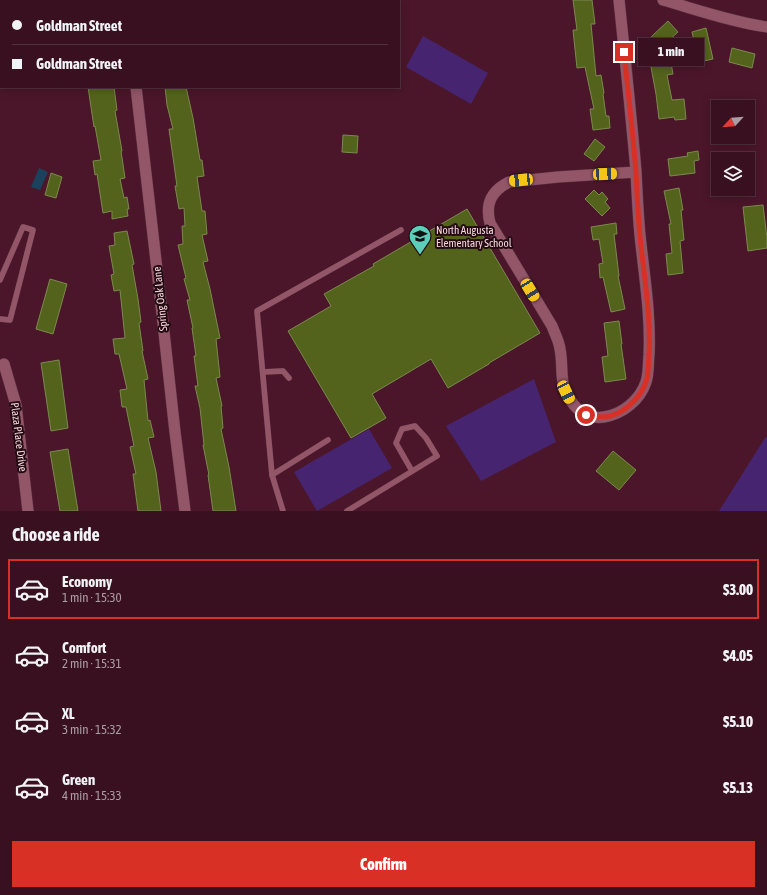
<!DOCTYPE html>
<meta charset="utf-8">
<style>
:root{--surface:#381020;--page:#3f1929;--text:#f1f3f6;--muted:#ab9da5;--line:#52303e;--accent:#d93025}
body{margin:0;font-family:"Asap Condensed",sans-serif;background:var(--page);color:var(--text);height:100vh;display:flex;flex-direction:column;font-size:15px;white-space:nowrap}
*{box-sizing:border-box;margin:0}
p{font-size:13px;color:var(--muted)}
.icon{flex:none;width:22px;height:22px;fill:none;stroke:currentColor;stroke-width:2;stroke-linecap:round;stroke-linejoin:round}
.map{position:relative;height:511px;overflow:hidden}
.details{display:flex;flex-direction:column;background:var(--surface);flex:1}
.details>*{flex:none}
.guide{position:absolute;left:0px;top:0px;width:400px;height:88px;box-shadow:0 2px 10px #0003,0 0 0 1px var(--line);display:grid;align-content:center;height:88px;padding:0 12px;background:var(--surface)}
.needle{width:26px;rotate:244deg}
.tools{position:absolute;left:711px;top:100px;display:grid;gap:8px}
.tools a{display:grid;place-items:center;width:44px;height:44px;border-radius:0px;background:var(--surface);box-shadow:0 2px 10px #0003,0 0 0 1px var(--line);font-size:20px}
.end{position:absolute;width:18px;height:18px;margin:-9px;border:5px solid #d93025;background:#fff;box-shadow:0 0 0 2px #fff}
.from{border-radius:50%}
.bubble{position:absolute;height:28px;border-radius:0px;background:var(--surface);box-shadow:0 2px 10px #0003,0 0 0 1px var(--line);font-size:13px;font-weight:800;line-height:28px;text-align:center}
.car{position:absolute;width:12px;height:24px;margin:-12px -6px;border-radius:5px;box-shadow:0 0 3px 1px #0007;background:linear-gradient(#f5c518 24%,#345 0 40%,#f5c518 0 76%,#345 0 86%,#f5c518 0)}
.guide b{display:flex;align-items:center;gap:14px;height:38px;font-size:15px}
.guide b+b{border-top:1px solid var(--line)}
.guide i{width:10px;height:10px;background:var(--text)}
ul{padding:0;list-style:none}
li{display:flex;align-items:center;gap:12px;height:60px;margin:0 8px 6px;padding:0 4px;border:2px solid transparent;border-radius:0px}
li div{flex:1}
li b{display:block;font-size:15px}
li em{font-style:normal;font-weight:800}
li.active{border-color:var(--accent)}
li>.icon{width:36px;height:36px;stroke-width:1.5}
h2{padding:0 12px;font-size:18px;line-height:48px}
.cta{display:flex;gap:8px;margin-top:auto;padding:8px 12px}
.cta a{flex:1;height:46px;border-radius:0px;background:var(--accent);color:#fff;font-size:16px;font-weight:800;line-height:46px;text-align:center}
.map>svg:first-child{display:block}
.green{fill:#462470}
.water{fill:#1a425c}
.building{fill:#54631c;stroke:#7b894f}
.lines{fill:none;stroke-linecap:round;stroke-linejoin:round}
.lane-casing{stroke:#5f3444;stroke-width:6}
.street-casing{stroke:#5f3444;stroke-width:12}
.lane{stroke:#935669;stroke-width:5.5}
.street{stroke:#935669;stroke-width:11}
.route{stroke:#d93025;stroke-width:5}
.labels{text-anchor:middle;stroke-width:4;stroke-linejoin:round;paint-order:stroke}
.poi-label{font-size:11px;fill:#fbd7e1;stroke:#230b13;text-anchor:start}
.street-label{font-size:11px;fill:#fbd7e1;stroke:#230b13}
</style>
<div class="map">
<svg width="767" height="511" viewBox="0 0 767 511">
<rect width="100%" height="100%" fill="#4b162a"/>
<g class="green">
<path d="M423,36L488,73L471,104L406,67Z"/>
<path d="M534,379L556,442L481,481L446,426Z"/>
<path d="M369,429L392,468L317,511L294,472Z"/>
<path d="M767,437V511H719L765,438Z"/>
</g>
<path class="water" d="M39,168L48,172L40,190L31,187Z"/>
<g class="building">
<path d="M573,0H592L595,24H591L596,76L601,75L604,93L603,94L606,116H609L610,128L593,130L590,109H594L585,67L577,68L573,30H577Z"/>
<path d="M668,21L678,32L660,48L651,37Z"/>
<path d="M706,28L713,59L699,62L692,32Z"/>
<path d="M732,48L755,54L752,68L729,62Z"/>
<path d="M671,63L673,74L667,75L672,100L684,99L686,119L675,120L674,117L659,119L656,94L651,67Z"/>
<path d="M88,87H114L117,110L115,111L122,151H121L125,178L120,179L124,198L127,197L129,209H127L128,216L112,219V211L103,213L97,174L95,175L93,161L101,160L95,126L94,127Z"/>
<path d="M165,87H186L193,118L200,160H202L204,176L197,177L202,211H205L207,234L202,235L208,261L203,262L210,289L220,338L216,339L220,377L216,378L222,406H221L223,428L221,429L229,467L236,511H213L208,475H209L203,445H204L200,408L195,386H198L194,356H196L192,328H193L187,300H190L184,279L186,278L178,245L183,244L182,226H185L184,208L179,209L175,186H177L169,129H173L167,105Z"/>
<path d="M343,135L358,136L357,153L342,152Z"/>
<path d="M595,139L605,147L594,161L584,154Z"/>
<path d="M698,151L699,160L694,161L695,173L670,176L668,159L688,156L687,153Z"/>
<path d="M51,173L62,177L56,198L45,195Z"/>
<path d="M679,188L683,210H681L684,240L680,241L683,273L668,275L666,254L672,253L669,224H671L664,191Z"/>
<path d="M594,190L599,195L602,192L608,199L605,202L610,208L602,216L585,199Z"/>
<path d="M763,205L767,238V248L748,251L743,207Z"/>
<path d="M467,209L540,333L489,363V364L448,388L431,359L372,394L386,418L351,438L288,331L331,306L324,294L374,266L373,264Z"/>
<path d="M616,223L617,234H614L619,276H618L625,309L611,312L603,277L600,278L599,264L603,263L599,239L593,240L591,227Z"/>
<path d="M127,231L134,264L132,265L138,299L141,322L139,323L143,351H142L148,379L144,380L148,421L150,420L154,437L148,438L156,472L161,511H138L133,474H136L130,447L134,446L126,407H122L120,390L127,389L119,354H115L113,339L125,338L120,290L114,291L111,275L114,274L109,246L115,245L114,233Z"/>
<path d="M50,279L67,284L53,334L36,329Z"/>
<path d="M619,321L622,344H621L626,379L605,382L602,357L608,356L604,323Z"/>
<path d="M59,360L68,428L51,431L41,363Z"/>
<path d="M68,449L78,511H60L50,452Z"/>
<path d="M613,451L636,470L619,490L596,471Z"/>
</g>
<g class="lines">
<g class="lane-casing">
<g id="lane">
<path d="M0,16H1"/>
<path d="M0,280L23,227L33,230L10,320L0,319"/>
<path d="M263,372L283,371L289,378"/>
<path d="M272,475L328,440"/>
<path d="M283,511L272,475L257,311L401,230"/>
<path d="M347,511L437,456L426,438L415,426L402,429L396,443L412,471"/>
</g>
</g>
<g class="street-casing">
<g id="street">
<path d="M127,0V1"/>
<path d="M619,0C625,57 631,114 636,171C637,192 638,214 640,235C644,274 651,315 649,355C648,364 649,373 646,382C640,400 623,414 604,417C590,419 579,413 571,401C558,383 564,369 560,349C559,341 555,334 552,326L490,223C485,204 491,191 509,182L558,177L636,172"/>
<path d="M663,0C698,10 732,22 767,27"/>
<path d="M136,87L159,287L175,432L185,511"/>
<path d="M4,364L16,405L28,511"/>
</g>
</g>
<use href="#lane" class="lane"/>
<use href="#street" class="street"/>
</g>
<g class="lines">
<path class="route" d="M586,415C605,420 619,416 633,402C639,396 643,390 646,382C649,373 648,364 649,355C651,316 644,275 640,237C638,216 637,194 636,173C633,133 628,92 624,52"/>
</g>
<defs>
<g id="school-pin" transform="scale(1.15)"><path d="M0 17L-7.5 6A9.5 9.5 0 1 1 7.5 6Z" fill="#5cceba" stroke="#230b13"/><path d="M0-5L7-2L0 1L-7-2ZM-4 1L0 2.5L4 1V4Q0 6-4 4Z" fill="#111"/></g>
</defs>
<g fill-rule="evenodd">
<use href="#school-pin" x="420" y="236"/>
</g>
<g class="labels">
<g class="poi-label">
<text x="436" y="234">North Augusta<tspan x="436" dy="13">Elementary School</tspan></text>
</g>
<g class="street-label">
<text transform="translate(160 299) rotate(-96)" y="4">Spring Oak Lane</text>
<text transform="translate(19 437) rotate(83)" y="4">Plaza Place Drive</text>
</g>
</g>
</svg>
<div class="tools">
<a><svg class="needle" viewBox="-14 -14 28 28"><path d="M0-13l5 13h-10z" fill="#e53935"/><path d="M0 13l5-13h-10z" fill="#ab9da5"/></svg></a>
<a><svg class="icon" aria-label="layers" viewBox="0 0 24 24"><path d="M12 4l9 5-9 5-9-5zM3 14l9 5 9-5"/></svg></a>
</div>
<i class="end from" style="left:586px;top:415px"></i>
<i class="end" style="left:624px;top:52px"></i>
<div class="bubble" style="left:638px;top:38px;width:66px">1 min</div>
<i class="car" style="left:605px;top:174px;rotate:87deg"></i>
<i class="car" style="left:521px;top:180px;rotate:264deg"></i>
<i class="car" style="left:530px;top:290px;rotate:149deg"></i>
<i class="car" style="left:566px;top:392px;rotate:154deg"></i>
<div class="guide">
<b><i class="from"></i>Goldman Street</b>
<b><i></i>Goldman Street</b>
</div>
</div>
<section class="details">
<h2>Choose a ride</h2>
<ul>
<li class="active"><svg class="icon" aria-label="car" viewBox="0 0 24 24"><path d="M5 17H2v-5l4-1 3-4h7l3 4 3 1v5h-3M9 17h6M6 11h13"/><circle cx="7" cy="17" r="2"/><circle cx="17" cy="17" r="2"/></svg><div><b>Economy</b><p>1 min · 15:30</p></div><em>$3.00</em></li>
<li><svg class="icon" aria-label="car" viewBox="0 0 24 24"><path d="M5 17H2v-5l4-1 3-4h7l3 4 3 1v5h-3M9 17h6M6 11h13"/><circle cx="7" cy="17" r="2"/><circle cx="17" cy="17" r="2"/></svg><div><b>Comfort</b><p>2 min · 15:31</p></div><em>$4.05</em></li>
<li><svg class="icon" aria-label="car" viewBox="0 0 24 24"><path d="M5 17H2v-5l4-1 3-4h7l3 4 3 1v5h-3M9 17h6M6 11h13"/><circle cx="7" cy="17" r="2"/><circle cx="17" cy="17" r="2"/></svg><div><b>XL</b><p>3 min · 15:32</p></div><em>$5.10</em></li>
<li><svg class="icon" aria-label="car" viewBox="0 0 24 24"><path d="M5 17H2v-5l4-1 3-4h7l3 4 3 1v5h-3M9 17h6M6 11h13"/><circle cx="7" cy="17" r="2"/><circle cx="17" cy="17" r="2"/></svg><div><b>Green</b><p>4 min · 15:33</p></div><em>$5.13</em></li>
</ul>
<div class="cta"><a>Confirm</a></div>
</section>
